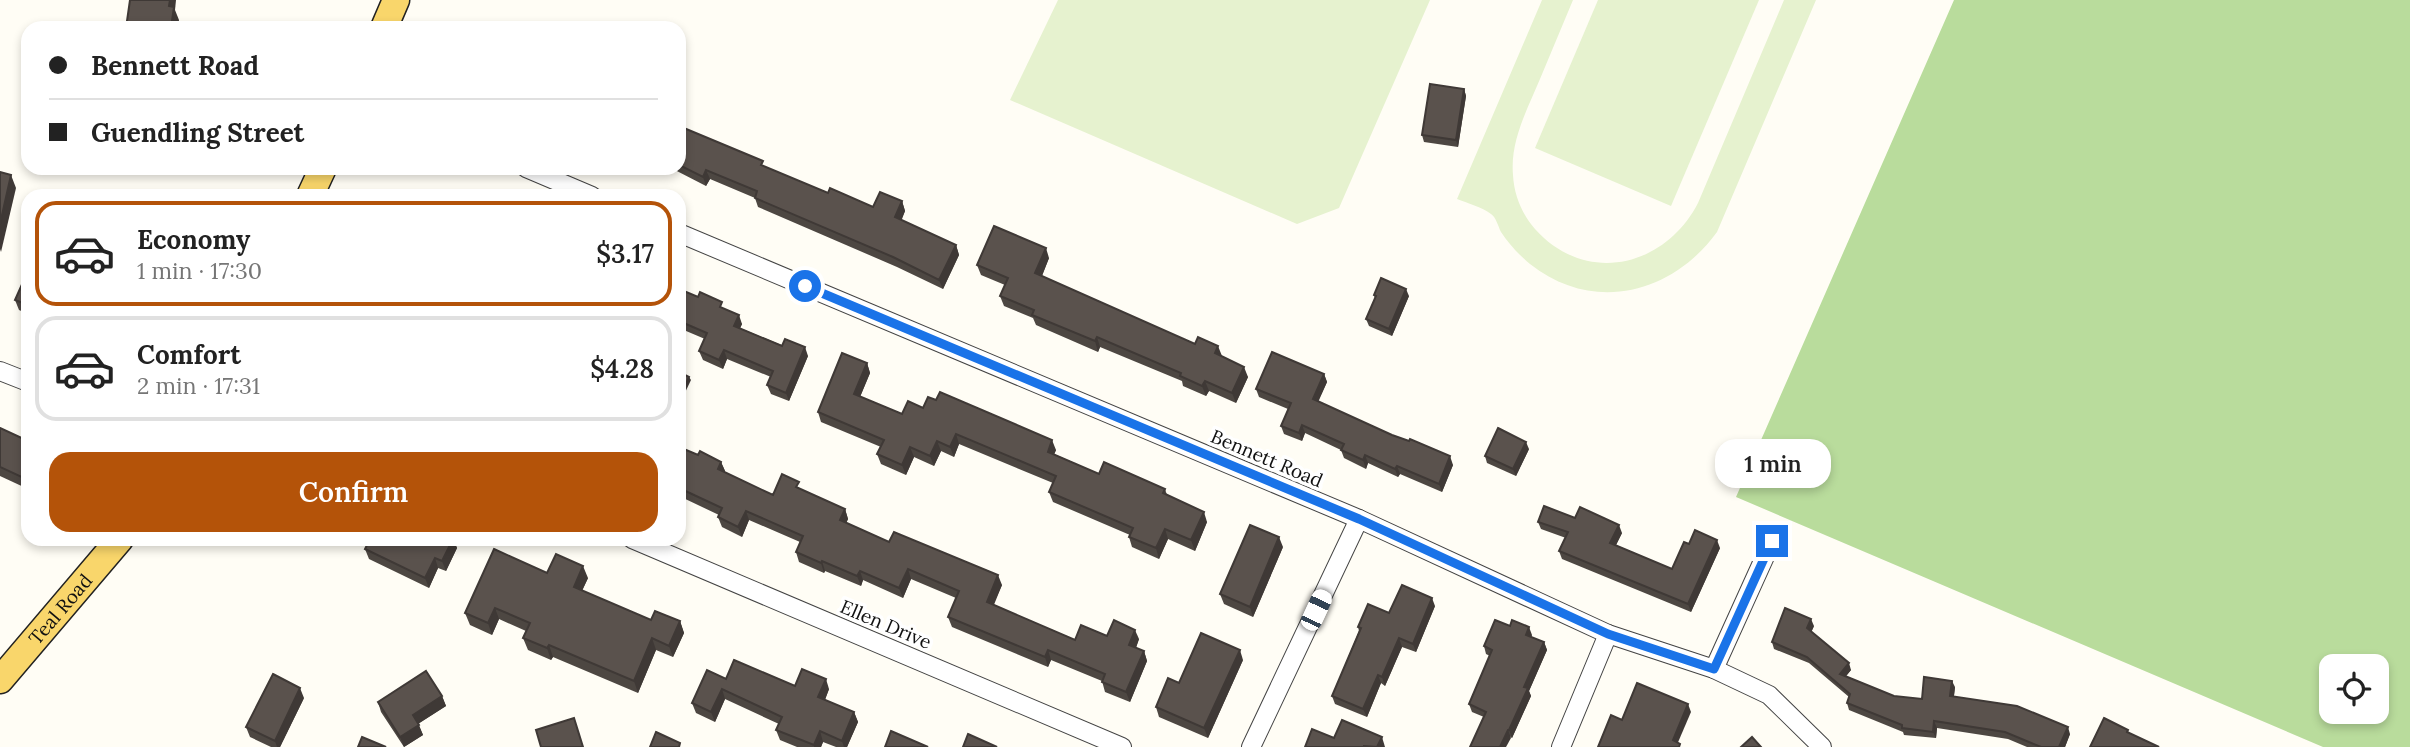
<!DOCTYPE html>
<meta charset="utf-8">
<style>
:root{--surface:#fff;--page:#f6f6f6;--text:#222;--muted:#767676;--line:#e0e0e0;--accent:#b45309}
body{margin:0;font-family:Lora,serif;background:var(--page);color:var(--text);height:100vh;display:flex;flex-direction:column;font-size:26px;white-space:nowrap}
*{box-sizing:border-box;margin:0}
p{font-size:23px;color:var(--muted)}
.icon{flex:none;width:38px;height:38px;fill:none;stroke:currentColor;stroke-width:2;stroke-linecap:round;stroke-linejoin:round}
.map{position:relative;flex:1;overflow:hidden}
.details{position:absolute;left:21px;top:189px;width:665px;height:357px;display:flex;flex-direction:column;background:var(--surface);border-radius:21px;box-shadow:0 4px 10px #0003}
.details>*{flex:none}
.hud{position:absolute;left:21px;top:21px;width:665px;height:154px;border-radius:21px;box-shadow:0 4px 10px #0003;display:grid;align-content:center;height:154px;padding:0 28px;background:var(--surface)}
.buttons{position:absolute;left:2319px;top:654px;display:grid;gap:14px}
.buttons a{display:grid;place-items:center;width:70px;height:70px;border-radius:14px;background:var(--surface);box-shadow:0 4px 10px #0003;font-size:35px}
.end{position:absolute;width:32px;height:32px;margin:-16px;border:9px solid #1a73e8;background:#fff;box-shadow:0 0 0 4px #fff}
.from{border-radius:50%}
.bubble{position:absolute;height:49px;border-radius:21px;background:var(--surface);box-shadow:0 4px 10px #0003;font-size:23px;font-weight:600;line-height:49px;text-align:center}
.car{position:absolute;width:21px;height:42px;margin:-21px -10px;border-radius:9px;box-shadow:0 0 5px 2px #0007;background:linear-gradient(#fff 24%,#345 0 40%,#fff 0 76%,#345 0 86%,#fff 0)}
.hud b{display:flex;align-items:center;gap:24px;height:66px;font-size:26px}
.hud b+b{border-top:2px solid var(--line)}
.hud i{width:18px;height:18px;background:var(--text)}
ul{padding:12px 0 0;list-style:none}
li{display:flex;align-items:center;gap:21px;height:105px;margin:0 14px 10px;padding:0 14px;border:4px solid var(--line);border-radius:21px}
li div{flex:1}
li b{display:block;font-size:26px}
li em{font-style:normal;font-weight:600}
li.active{border-color:var(--accent)}
li>.icon{width:63px;height:63px;stroke-width:1.5}
.action{display:flex;gap:14px;margin-top:auto;padding:14px 28px}
.action a{flex:1;height:80px;border-radius:21px;background:var(--accent);color:#fff;font-size:28px;font-weight:600;line-height:80px;text-align:center}
.map>svg:first-child{display:block}
.forest{fill:#b9dc9c;fill-rule:evenodd}
.pitch{fill:#e6f2cf}
.lines{fill:none;stroke-linecap:round;stroke-linejoin:round}
.street-casing{stroke:#444;stroke-width:20}
.primary-casing{stroke:#222;stroke-width:29}
.street{stroke:#fff;stroke-width:18}
.primary{stroke:#f9d66b;stroke-width:26}
.wall{fill:#4d4742}
.shaded-wall{fill:#3f3936}
.building{fill:#5a524d;stroke:#3f3936;stroke-width:2}
.route{stroke:#1a73e8;stroke-width:9}
.labels{text-anchor:middle;stroke-width:7;stroke-linejoin:round;paint-order:stroke}
.street-label{font-size:19px;fill:#111;stroke:#fff}
</style>
<div class="map">
<svg width="2410" height="747" viewBox="0 0 2410 747">
<rect width="100%" height="100%" fill="#fffdf5"/>
<path class="forest" d="M1954,0H2410V747H2323L1736,497ZM2331,667H2376V712H2331Z"/>
<g class="pitch">
<path d="M1058,0H1430L1339,208L1297,224L1010,100Z"/>
<path d="M1542,0H1573C1562,26 1551,53 1540,79C1527,110 1510,141 1513,175C1514,195 1522,214 1535,229C1586,286 1665,267 1698,203L1784,0H1816L1717,232C1672,294 1593,314 1530,264C1519,255 1509,244 1501,232C1498,226 1496,217 1491,214C1482,207 1467,203 1457,199Z"/>
<path d="M1598,0H1759L1671,206L1535,148Z"/>
</g>
<g class="lines">
<g class="street-casing">
<g id="street">
<path d="M526,168L592,196"/>
<path d="M679,233L1359,519L1608,634L1714,669L1769,695L1822,747"/>
<path d="M0,371L28,382"/>
<path d="M632,539L1122,747"/>
<path d="M1714,669L1772,541"/>
<path d="M1251,747L1359,519"/>
<path d="M1561,747L1608,634"/>
</g>
</g>
<g class="primary-casing">
<g id="primary">
<path d="M384,28L396,0"/>
<path d="M310,196L323,168"/>
<path id="s1" d="M0,680L120,539"/>
</g>
</g>
<use href="#street" class="street"/>
<use href="#primary" class="primary"/>
</g>
<g class="wall">
<path d="M1464,89L1466,96L1458,147L1424,142L1422,135Z"/>
<path d="M679,126L765,167L828,193L873,207L902,201L905,211L901,220L956,245L959,255L943,289L897,267L758,207L755,198L710,179L706,186L671,168H679Z"/>
<path d="M1049,258L1042,276L1222,356L1248,377L1236,403L1209,391L1206,396L1183,386L1182,381L1100,347L1098,352L1036,325L1033,318L1004,306L1000,296L1005,285L981,275L977,265Z"/>
<path d="M28,271V314L19,310L15,300Z"/>
<path d="M679,289L725,309L742,324L740,328L808,356L789,401L771,394L767,385L771,377L727,359L723,369L703,360L699,351L705,339L679,328Z"/>
<path d="M1374,295L1409,296L1392,336L1369,326L1366,319L1375,298Z"/>
<path d="M867,363L870,373L860,397L902,414L923,408L1056,450L1054,454L1099,474L1165,489L1167,495L1207,522L1195,551L1168,539L1159,559L1132,547L1129,537L1130,535L1053,502L1049,492L1053,483L959,444L954,457L941,451L934,466L914,457L906,475L881,464L877,454L881,447L821,422L818,412Z"/>
<path d="M1324,374L1327,382L1318,401L1453,465L1442,492L1400,474L1398,477L1368,463L1366,469L1344,458L1341,450L1305,433L1302,441L1284,434L1281,426L1288,409L1259,397L1256,389Z"/>
<path d="M0,428L28,441V489L0,476Z"/>
<path d="M679,447L698,455L721,462L725,471L724,473L773,495L802,490L845,509L848,519L846,523L889,542L1002,585L993,605L1075,640L1107,636L1139,639L1136,648L1144,651L1147,661L1130,702L1105,692L1102,681L1051,660L1048,667L952,627L948,617L956,598L911,579L903,598L863,580L861,586L825,571L824,573L799,562L796,552L800,542L749,520L742,537L722,527L718,517L719,515L679,496Z"/>
<path d="M1529,449L1516,476L1487,463L1485,456Z"/>
<path d="M1538,522L1622,533L1616,545L1672,569L1689,544L1720,548L1691,612L1562,559L1559,551L1566,538L1541,529Z"/>
<path d="M425,539H453L457,548L446,571L438,568L429,588L369,559L365,549L423,542Z"/>
<path d="M1283,547L1253,617L1224,604L1220,594Z"/>
<path d="M547,573L588,578L582,591L651,620L680,621L684,633L673,657L656,650L638,693L553,657L551,660L528,650L523,638L526,631L499,619L492,635L470,625L465,613Z"/>
<path d="M1435,606L1416,652L1402,647L1385,686L1381,683L1367,717L1335,704L1332,696L1359,631L1358,627L1389,613Z"/>
<path d="M1814,626L1811,632L1851,670L1846,676L1894,696L1922,699L1955,687L1954,696L2070,734L2065,747H2027L2008,739L1937,728L1936,738L1904,735L1903,732L1849,710L1847,703L1849,697L1809,663L1774,649L1772,642Z"/>
<path d="M1532,635L1531,637L1544,642L1547,650L1529,691L1531,696L1512,738L1484,717L1472,712L1469,704L1490,656L1486,654L1484,646Z"/>
<path d="M1243,660L1208,738L1159,717L1156,707L1179,683Z"/>
<path d="M726,679L829,689L825,700L854,712L858,722L847,747H836L823,742L821,747H797L780,740L776,730L779,724L725,699L715,722L696,713L692,703Z"/>
<path d="M442,696L446,706L418,724L423,735L404,747L381,712L378,702Z"/>
<path d="M304,698L280,747H271L250,737L246,727Z"/>
</g>
<g class="shaded-wall">
<path d="M170,0H176L175,10L179,20L178,28H171L169,6Z"/>
<path d="M1464,89L1466,96L1458,147L1456,140Z"/>
<path d="M706,170L710,179L706,186L703,177Z"/>
<path d="M11,175L16,188L1,252L0,249V224Z"/>
<path d="M902,201L905,211L899,227L895,217Z"/>
<path d="M956,245L959,255L943,289L939,280Z"/>
<path d="M1046,248L1049,258L1039,283L1035,273Z"/>
<path d="M1406,289L1409,296L1392,336L1389,329Z"/>
<path d="M739,315L742,324L737,335L734,326Z"/>
<path d="M1097,337L1100,347L1098,352L1095,341Z"/>
<path d="M1218,346L1222,356L1215,353Z"/>
<path d="M805,347L808,356L789,401L786,393Z"/>
<path d="M724,350L727,359L723,369L719,360Z"/>
<path d="M867,363L870,373L857,404L854,394Z"/>
<path d="M1244,367L1248,377L1236,403L1232,393Z"/>
<path d="M1324,374L1327,382L1316,407L1313,399Z"/>
<path d="M689,377L691,380L681,401L680,397Z"/>
<path d="M1205,381L1209,391L1206,396L1202,386Z"/>
<path d="M1302,425L1305,433L1302,441L1299,433Z"/>
<path d="M956,434L959,444L954,457L950,447Z"/>
<path d="M1052,440L1056,450L1051,462L1048,452Z"/>
<path d="M937,441L941,451L934,466L930,456Z"/>
<path d="M1526,442L1529,449L1516,476L1513,469Z"/>
<path d="M910,447L914,457L906,475L902,465Z"/>
<path d="M1365,455L1368,463L1366,469L1363,460Z"/>
<path d="M1450,456L1453,465L1442,492L1439,484Z"/>
<path d="M721,462L725,471L721,479L718,469Z"/>
<path d="M1397,466L1400,474L1398,477L1395,469Z"/>
<path d="M845,509L848,519L843,530L840,520Z"/>
<path d="M746,511L749,520L742,537L738,527Z"/>
<path d="M1204,512L1207,522L1195,551L1191,540Z"/>
<path d="M1619,525L1622,533L1613,551L1610,543Z"/>
<path d="M1165,529L1168,539L1159,559L1156,548Z"/>
<path d="M1279,537L1283,547L1253,617L1250,607Z"/>
<path d="M453,539L457,548L446,571L442,561Z"/>
<path d="M1717,540L1720,548L1691,612L1688,604Z"/>
<path d="M435,558L438,568L429,588L425,578Z"/>
<path d="M822,561L825,571L824,573L821,563Z"/>
<path d="M583,566L588,578L578,599L574,587Z"/>
<path d="M908,569L911,579L903,598L899,588Z"/>
<path d="M860,571L863,580L861,586L857,576Z"/>
<path d="M998,575L1002,585L991,612L987,602Z"/>
<path d="M1432,598L1435,606L1416,652L1413,644Z"/>
<path d="M495,608L499,619L492,635L488,623Z"/>
<path d="M1811,619L1814,626L1810,635L1807,628Z"/>
<path d="M680,621L684,633L673,657L669,646Z"/>
<path d="M1529,627L1532,635L1529,642L1526,635Z"/>
<path d="M1135,630L1139,639L1133,655L1129,645Z"/>
<path d="M652,638L656,650L638,693L634,681Z"/>
<path d="M1399,638L1402,647L1385,686L1382,677Z"/>
<path d="M1544,642L1547,650L1529,691L1531,696L1512,738L1509,730L1524,687Z"/>
<path d="M549,645L553,657L551,660L547,648Z"/>
<path d="M1048,650L1051,660L1048,667L1045,657Z"/>
<path d="M1240,650L1243,660L1208,738L1204,728Z"/>
<path d="M1144,651L1147,661L1130,702L1126,692Z"/>
<path d="M1849,663L1851,670L1842,681L1840,674Z"/>
<path d="M1378,675L1381,683L1367,717L1363,709Z"/>
<path d="M826,679L829,689L822,707L818,697Z"/>
<path d="M1952,681L1955,687L1953,703L1950,696Z"/>
<path d="M300,688L304,698L280,747H277L275,741Z"/>
<path d="M722,689L725,699L715,722L711,712Z"/>
<path d="M442,696L446,706L416,725L413,715Z"/>
<path d="M1688,704L1691,712L1676,747L1673,740Z"/>
<path d="M854,712L858,722L847,747H844L842,741Z"/>
<path d="M1934,721L1937,728L1936,738L1933,732Z"/>
<path d="M419,725L423,735L404,747L400,737Z"/>
<path d="M2068,727L2070,734L2065,747H2059Z"/>
<path d="M1508,730L1511,738L1506,747H1500Z"/>
<path d="M820,731L823,742L821,747H814V745Z"/>
<path d="M1382,737L1385,747H1377Z"/>
</g>
<g class="building">
<path d="M130,0H170L169,6L174,7L171,28H126Z"/>
<path d="M1430,84L1464,89L1456,140L1422,135Z"/>
<path d="M679,126L763,161L761,165L828,193L830,188L873,207L880,192L902,201L895,217L956,245L939,280L893,257L755,198L757,191L706,170L703,177L679,165Z"/>
<path d="M0,172L11,175L0,224Z"/>
<path d="M467,192L476,196H465Z"/>
<path d="M994,226L1046,248L1035,273L1195,344L1198,337L1218,346L1215,353L1244,367L1232,393L1205,381L1202,386L1180,376L1181,373L1097,337L1095,341L1032,315L1034,310L1000,296L1008,278L977,265Z"/>
<path d="M28,271V305L15,300Z"/>
<path d="M1381,278L1406,289L1389,329L1366,319L1376,296L1374,295Z"/>
<path d="M679,289L698,297L700,292L722,302L720,307L739,315L734,326L782,346L785,339L805,347L786,393L767,385L773,371L724,350L719,360L699,351L707,333L679,321Z"/>
<path d="M1272,352L1324,374L1313,399L1392,435L1409,441L1410,439L1450,456L1439,484L1397,466L1395,469L1365,455L1363,460L1341,450L1344,444L1302,425L1299,433L1281,426L1291,403L1256,389Z"/>
<path d="M842,353L867,363L854,394L902,414L908,401L923,408L928,397L936,400L940,392L1052,440L1048,452L1099,474L1104,462L1165,489L1163,493L1204,512L1191,540L1165,529L1156,548L1129,537L1133,528L1049,492L1056,476L956,434L950,447L937,441L930,456L910,447L902,465L877,454L884,440L818,412Z"/>
<path d="M679,372L689,377L680,397H679Z"/>
<path d="M0,428L28,441V480L0,467Z"/>
<path d="M1498,428L1526,442L1513,469L1485,456Z"/>
<path d="M679,447L698,455L700,451L721,462L718,469L773,495L782,474L799,482L796,487L845,509L840,520L889,542L894,532L998,575L987,602L1075,640L1081,625L1107,636L1114,620L1135,630L1129,645L1144,651L1126,692L1102,682L1105,674L1048,650L1045,657L948,617L959,591L908,569L899,588L860,571L857,576L822,561L821,563L796,552L803,536L746,511L738,527L718,517L722,508L679,488Z"/>
<path d="M1544,506L1575,518L1580,507L1619,525L1610,543L1672,569L1684,542L1689,544L1695,530L1717,540L1688,604L1559,551L1568,532L1538,522Z"/>
<path d="M1250,525L1279,537L1250,607L1220,594Z"/>
<path d="M370,539H416L423,542L425,539H453L442,561L435,558L425,578L365,549Z"/>
<path d="M494,549L547,573L556,554L583,566L574,587L651,620L655,611L680,621L669,646L652,638L634,681L549,645L547,648L523,638L530,623L495,608L488,623L465,613Z"/>
<path d="M1402,585L1432,598L1413,644L1399,638L1382,677L1378,675L1363,709L1332,696L1361,628L1358,627L1368,604L1389,613Z"/>
<path d="M1785,608L1811,619L1807,628L1849,663L1840,674L1894,696L1922,699L1924,677L1952,681L1950,696L2017,706L2068,727L2059,747H2041L2005,732L1934,721L1933,732L1902,728V725L1847,703L1850,694L1807,657L1772,642Z"/>
<path d="M1495,620L1510,626L1512,620L1529,627L1526,635L1544,642L1524,687L1528,688L1509,730H1508L1500,747H1470L1486,712L1469,704L1492,650L1484,646Z"/>
<path d="M1201,633L1240,650L1204,728L1156,707L1168,678L1179,683Z"/>
<path d="M734,660L795,686L802,669L826,679L818,697L854,712L842,741L820,731L814,745L776,730L782,717L722,689L711,712L692,703L707,670L726,679Z"/>
<path d="M426,671L442,696L413,715L419,725L400,737L378,702Z"/>
<path d="M273,674L300,688L275,741L246,727Z"/>
<path d="M1637,683L1688,704L1673,740L1680,744L1679,747H1598L1611,715L1622,720Z"/>
<path d="M574,718L583,747H541L536,730Z"/>
<path d="M2104,718L2128,730L2127,732L2159,747H2090Z"/>
<path d="M1342,720L1382,737L1377,747L1364,746V747H1305L1312,729L1334,738Z"/>
<path d="M891,731L928,747H885Z"/>
<path d="M656,732L680,743L679,747H650Z"/>
<path d="M968,734L997,747H963Z"/>
<path d="M362,737L386,747H358Z"/>
<path d="M1752,737L1761,747H1741Z"/>
</g>
<g class="lines">
<path class="route" d="M805,286L1359,519L1608,634L1714,669L1772,541"/>
</g>
<g class="labels">
<g class="street-label">
<text transform="translate(1267 458) rotate(23)" y="7">Bennett Road</text>
<text dy="7" stroke="none"><textPath href="#s1" startOffset="93">Teal Road</textPath></text>
<text transform="translate(886 624) rotate(23)" y="7">Ellen Drive</text>
</g>
</g>
</svg>
<div class="buttons">
<a><svg class="icon" aria-label="locate" viewBox="0 0 24 24"><circle cx="12" cy="12" r="6"/><path d="M12 2v4M12 18v4M2 12h4M18 12h4"/></svg></a>
</div>
<i class="end from" style="left:805px;top:286px"></i>
<i class="end" style="left:1772px;top:541px"></i>
<div class="bubble" style="left:1715px;top:439px;width:116px">1 min</div>
<i class="car" style="left:1316px;top:610px;rotate:25deg"></i>
<div class="hud">
<b><i class="from"></i>Bennett Road</b>
<b><i></i>Guendling Street</b>
</div>
<section class="details">
<ul>
<li class="active"><svg class="icon" aria-label="car" viewBox="0 0 24 24"><path d="M5 17H2v-5l4-1 3-4h7l3 4 3 1v5h-3M9 17h6M6 11h13"/><circle cx="7" cy="17" r="2"/><circle cx="17" cy="17" r="2"/></svg><div><b>Economy</b><p>1 min · 17:30</p></div><em>$3.17</em></li>
<li><svg class="icon" aria-label="car" viewBox="0 0 24 24"><path d="M5 17H2v-5l4-1 3-4h7l3 4 3 1v5h-3M9 17h6M6 11h13"/><circle cx="7" cy="17" r="2"/><circle cx="17" cy="17" r="2"/></svg><div><b>Comfort</b><p>2 min · 17:31</p></div><em>$4.28</em></li>
</ul>
<div class="action"><a>Confirm</a></div>
</section>
</div>
